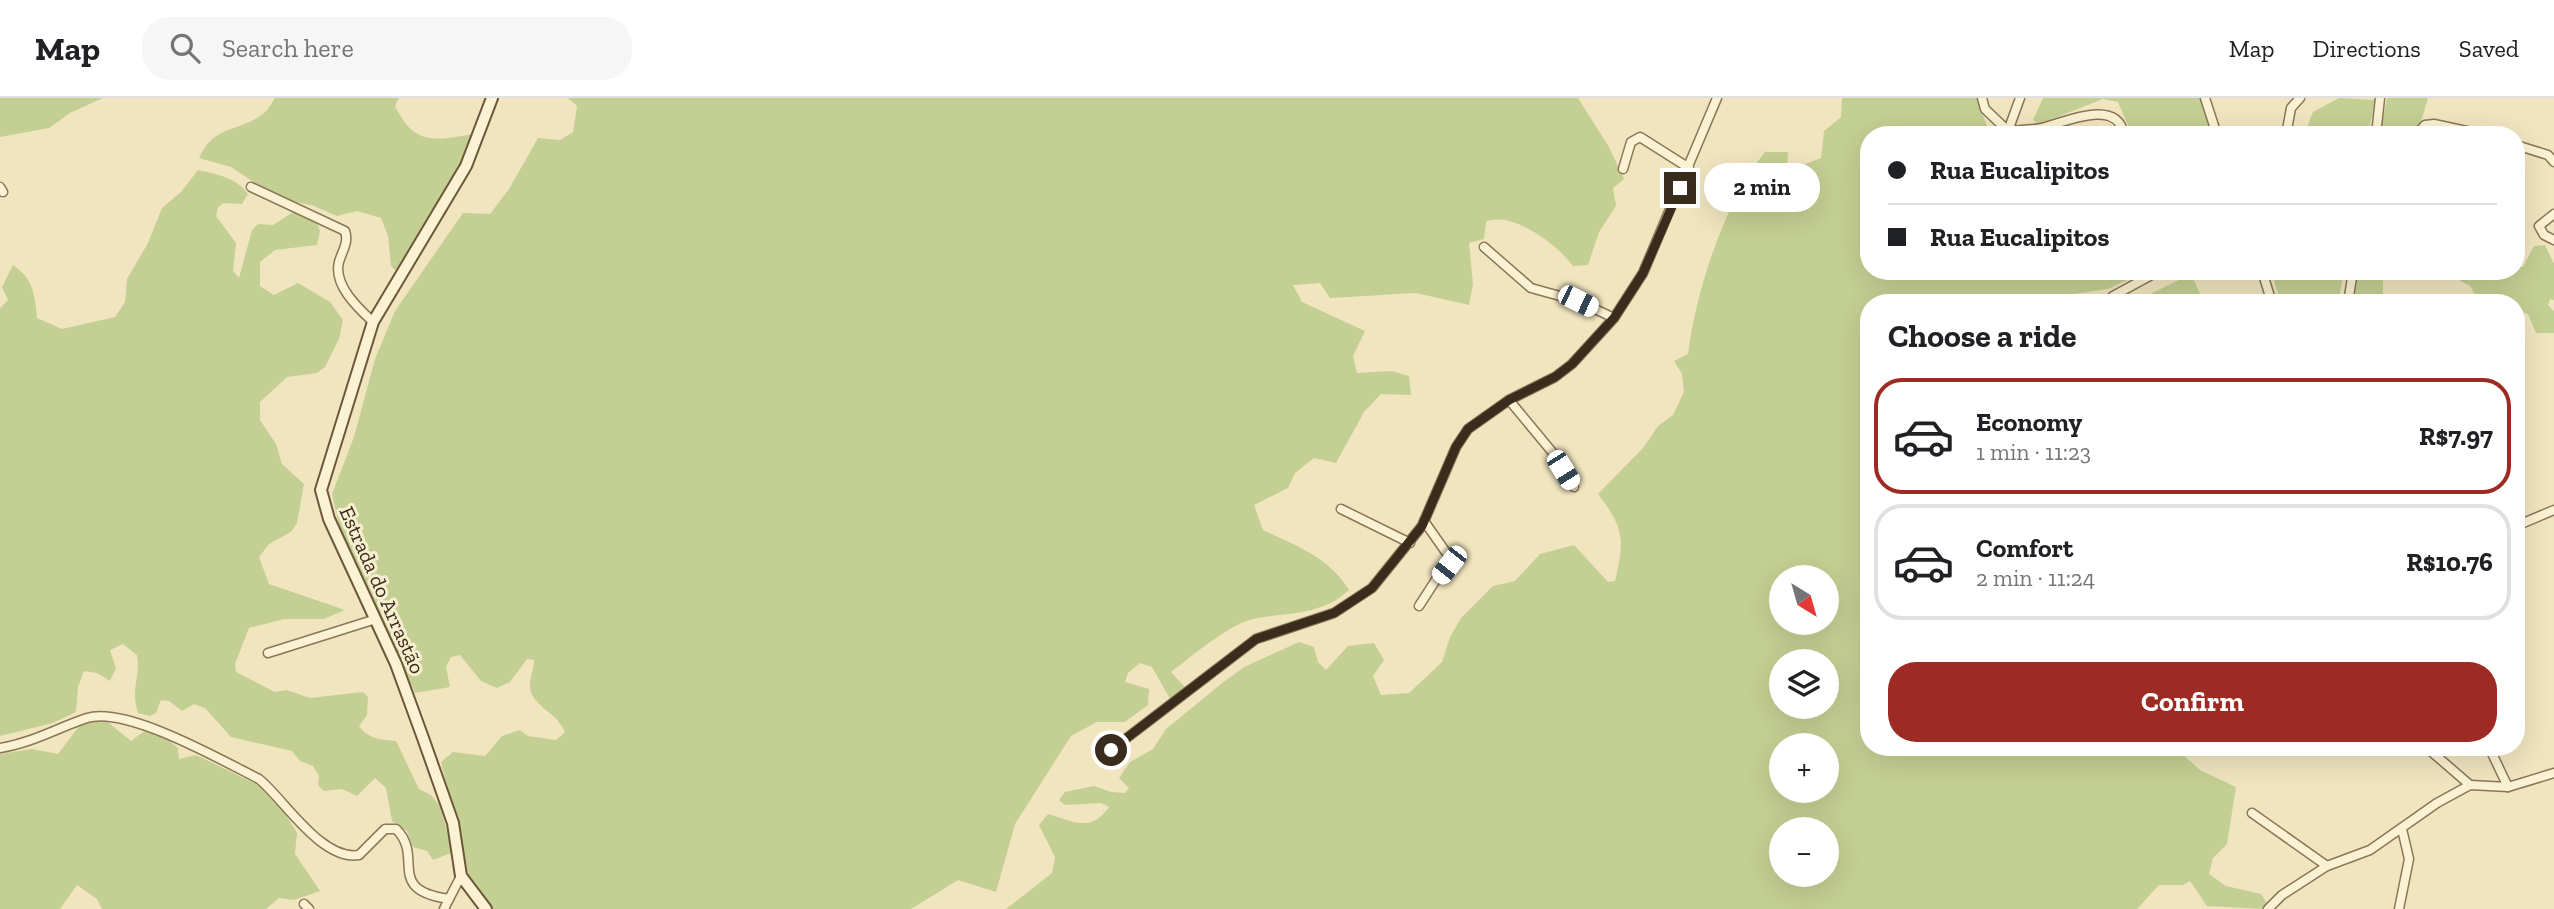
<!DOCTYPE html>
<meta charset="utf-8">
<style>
:root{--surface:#fff;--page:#f6f6f6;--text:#202124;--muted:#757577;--line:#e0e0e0;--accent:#9d2a23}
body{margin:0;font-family:"Zilla Slab",serif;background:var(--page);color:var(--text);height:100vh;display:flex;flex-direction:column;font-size:26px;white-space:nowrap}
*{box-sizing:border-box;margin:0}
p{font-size:23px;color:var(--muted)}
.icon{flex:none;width:38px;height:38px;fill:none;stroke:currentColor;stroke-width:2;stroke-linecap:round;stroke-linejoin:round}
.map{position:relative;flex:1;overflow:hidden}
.sheet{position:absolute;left:1860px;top:196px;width:665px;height:462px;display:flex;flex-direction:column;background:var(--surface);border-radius:28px;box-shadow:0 7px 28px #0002}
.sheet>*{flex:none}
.hud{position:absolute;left:1860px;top:28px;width:665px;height:154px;border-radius:28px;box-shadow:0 7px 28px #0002;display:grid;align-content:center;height:154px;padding:0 28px;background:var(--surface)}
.needle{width:46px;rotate:143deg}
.controls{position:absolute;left:1769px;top:467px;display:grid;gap:14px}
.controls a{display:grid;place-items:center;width:70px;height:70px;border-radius:50%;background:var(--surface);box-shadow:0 7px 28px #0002;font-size:35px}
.end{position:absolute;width:32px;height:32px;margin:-16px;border:9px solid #392c1c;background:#fff;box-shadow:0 0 0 4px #fff}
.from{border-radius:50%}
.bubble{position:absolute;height:49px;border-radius:24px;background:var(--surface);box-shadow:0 7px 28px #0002;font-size:23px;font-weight:800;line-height:49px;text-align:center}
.car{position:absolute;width:21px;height:42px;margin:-21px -10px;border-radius:9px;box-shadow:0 0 5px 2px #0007;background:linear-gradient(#fff 24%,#345 0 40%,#fff 0 76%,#345 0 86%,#fff 0)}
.hud b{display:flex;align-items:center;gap:24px;height:66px;font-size:26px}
.hud b+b{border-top:2px solid var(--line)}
.hud i{width:18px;height:18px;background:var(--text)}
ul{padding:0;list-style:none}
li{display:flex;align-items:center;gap:21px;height:116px;margin:0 14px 10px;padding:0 14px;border:4px solid var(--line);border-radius:28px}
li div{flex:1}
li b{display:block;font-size:26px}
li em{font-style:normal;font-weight:800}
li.active{border-color:var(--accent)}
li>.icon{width:63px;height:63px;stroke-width:1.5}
h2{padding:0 28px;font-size:32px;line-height:84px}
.cta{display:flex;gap:14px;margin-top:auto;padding:14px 28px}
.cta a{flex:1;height:80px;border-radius:28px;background:var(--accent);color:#fff;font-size:28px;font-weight:800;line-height:80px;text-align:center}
header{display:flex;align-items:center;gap:42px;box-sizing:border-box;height:98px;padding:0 35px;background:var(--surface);border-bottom:2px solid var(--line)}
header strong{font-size:33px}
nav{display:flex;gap:38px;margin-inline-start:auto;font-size:24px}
.search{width:490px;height:63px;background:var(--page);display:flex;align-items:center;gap:18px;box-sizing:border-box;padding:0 24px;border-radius:28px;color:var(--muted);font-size:26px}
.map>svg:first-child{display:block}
.green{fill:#c4cf93;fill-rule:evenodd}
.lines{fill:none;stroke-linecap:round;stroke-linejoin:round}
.street-casing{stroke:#8b7657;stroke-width:11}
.secondary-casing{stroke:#6c573a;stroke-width:14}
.street{stroke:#fbf2d3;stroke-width:8}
.secondary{stroke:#fbf2d3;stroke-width:10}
.route{stroke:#392c1c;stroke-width:9}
.labels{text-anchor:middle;stroke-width:6;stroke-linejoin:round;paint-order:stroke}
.street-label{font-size:21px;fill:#392c1c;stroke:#f7efd0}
</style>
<header>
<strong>Map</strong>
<div class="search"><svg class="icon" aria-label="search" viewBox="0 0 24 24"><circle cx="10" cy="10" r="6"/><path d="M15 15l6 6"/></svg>Search here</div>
<nav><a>Map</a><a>Directions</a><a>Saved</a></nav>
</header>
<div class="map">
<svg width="2554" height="811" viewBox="0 0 2554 811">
<rect width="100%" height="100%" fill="#f1e5c0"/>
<g class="green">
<path d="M0,0H103L70,15L49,30L0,39Z"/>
<path d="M275,0H399L395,8C415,49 435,42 474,36C456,86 425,128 396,173L391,168L388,138L381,120L357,113L337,118L314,108L278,100L231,69L199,60C214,25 244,34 265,14C269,11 272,4 275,0Z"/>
<path d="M568,0H1578L1609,49L1624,81L1613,90L1616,108L1599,134L1588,167L1573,168C1558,147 1512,112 1486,124L1484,141L1469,145L1473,186L1469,207L1416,195L1330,200L1320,185L1293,187L1302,204L1365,233L1353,258L1357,275L1392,273L1409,278L1411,297L1381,296L1364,314L1336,365L1314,360L1295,375L1288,390L1254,407L1263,432C1296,448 1329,459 1349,492C1321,518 1288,514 1253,521C1228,527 1192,558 1171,574L1191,596L1178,606L1169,599L1152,569L1140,565L1128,575L1125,584L1149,591L1148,607L1125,624H1097L1071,638L1015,726L996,794L958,782L911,811H492L470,784L441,664L453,654L485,658L502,638L520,632L528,638L556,642L565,634C557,614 533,609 530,590C529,582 534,571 534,562L527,561L510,584L497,590L481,583L460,557L451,559L446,569L450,589L415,595L344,450L332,396L354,339L375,261L395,213L463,115L490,116L509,91L538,40L560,42L573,34L577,8Z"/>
<path d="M1842,0H1980L1979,8L1991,37H1869V173H2146L2108,191L2066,197L2061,205H1869V649H2183L2182,656L2200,672L2236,689L2227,746L2213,760L2209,776L2226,788L2261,796L2267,805L2263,811L2207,808L2190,783L2183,787H2159L2137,811H1006L1052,775L1055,759L1039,727L1048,716C1076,724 1090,735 1109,709L1101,705L1065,707L1059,702L1065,694L1094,688L1111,694L1125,695L1129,690L1119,680L1130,664L1153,651L1166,631L1221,586L1244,569L1299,544L1314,549L1318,564L1326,572L1348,548L1374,545L1384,562L1373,578L1381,597L1409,595L1442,564L1450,539L1461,520L1493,488L1515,483L1540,456L1574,447L1608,484L1615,483C1625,441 1624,430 1598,396L1643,350L1658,328L1673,317L1684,294L1682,276L1674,263L1688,256C1696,192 1725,104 1765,54H1788L1787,70L1798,79L1809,83L1805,66L1821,60L1824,33L1841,19ZM1782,480H1827V525H1782ZM1782,564H1827V609H1782ZM1782,648H1827V693H1782ZM1782,732H1827V777H1782Z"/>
<path d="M2043,0H2200L2211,37H2132L2118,4L2103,1L2039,26L2033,22Z"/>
<path d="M2339,0L2375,2L2368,37H2304L2313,14Z"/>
<path d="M2387,0H2428L2417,37H2380Z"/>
<path d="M198,72C217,76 237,80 248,96L242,106L224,105L218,109L216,118L236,145L233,173L239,180L252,132L258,126L273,127L295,113L315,119L320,133L317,147L275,152L260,164V188L274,197L298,185L330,204L343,222L339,241L325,269L317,275L287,279L260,304V322L276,346L282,366L304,386L297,425L291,434L269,446L259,459L269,486L345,512L324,521H284L249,530L235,566L236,574L275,594L287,592L310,600L363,594L368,599L367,617L359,628C368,641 382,642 396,643L419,691L431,697L440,708L453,754L433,762L427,753L413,749L407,733L392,723L386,690L375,680L357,698L342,691L324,693L318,687L319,678L313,668L300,663L292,653L231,639L205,610L194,606L182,613L169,603L161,602L156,615L150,618L138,615C130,590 141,580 137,557L123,546L110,552L116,570L110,583L97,575L84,573L78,589L76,614L53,625L0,638V210L8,202L2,189L13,167C33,181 35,196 37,220L62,231L115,219L125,204L127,181L148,145L162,110L181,94Z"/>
<path d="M2545,147L2554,166V202L2550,201L2548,207L2554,213V235H2536L2528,216L2517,213L2516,205H2488L2478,201L2470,188L2442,173H2516L2517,169H2523L2534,148Z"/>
<path d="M2271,173H2344L2338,205H2281Z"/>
<path d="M2358,173H2383V205H2354Z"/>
<path d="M2191,176L2201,198L2187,205H2149L2146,198Z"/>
<path d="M104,621L131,643L146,632L166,640L178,650L179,661L196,657L271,693L297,735L295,756L320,793L294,802L279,800L266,811H102L97,801L77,787L60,811H0V656L32,651L58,656L83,623Z"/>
</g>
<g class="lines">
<g class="street-casing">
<g id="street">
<path d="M1982,0L1985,11L2008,33C2019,32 2031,32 2042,30C2067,23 2118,0 2124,37"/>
<path d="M2205,0L2217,37"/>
<path d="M2008,33L2020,0"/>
<path d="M2286,37L2291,10L2300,0"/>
<path d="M2376,37L2380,0"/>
<path d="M2416,37L2425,27L2434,26L2485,37"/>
<path d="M2516,47L2548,57L2554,64"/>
<path d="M1623,71L1631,44L1640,39L1689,70"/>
<path d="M0,89L3,94"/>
<path d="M251,89L345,133C349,145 342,153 339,164C333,187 358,210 373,224"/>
<path d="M2554,116L2539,128L2544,137L2554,142"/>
<path d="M1484,149L1531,190L1578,203L1614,220"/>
<path d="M2262,173L2272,205"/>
<path d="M2108,205L2113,198L2159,173"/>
<path d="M2348,205L2353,173"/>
<path d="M1509,302L1553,355L1574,389"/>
<path d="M1341,411L1410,445"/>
<path d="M2516,428L2554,412"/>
<path d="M1419,508L1450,460L1424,423"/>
<path d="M268,555L376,521"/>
<path d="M2426,649L2470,687"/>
<path d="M2489,649L2508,689"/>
<path d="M0,650C32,645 57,630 87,620C127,608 221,662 259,681C283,700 321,763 359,757L385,731H396C425,759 384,792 449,801L461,778"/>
<path d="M1111,652L1256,541L1334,515L1372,490L1422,428L1456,349L1468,331L1509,302L1555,279L1572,266L1614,220L1643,175L1717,0"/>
<path d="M2252,715L2327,768"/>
<path d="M304,806L309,811"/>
<path d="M444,811L449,801"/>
<path d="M2268,811L2282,797L2327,768L2370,752L2437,705L2470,687L2508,689L2554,675"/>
<path d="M2399,811L2409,761L2402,731"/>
</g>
</g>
<g class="secondary-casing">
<path id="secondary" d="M486,811L461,778L453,725L423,640L396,566L329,421L321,392L373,224L466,68L492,0"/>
</g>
<use href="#street" class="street"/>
<use href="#secondary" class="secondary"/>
</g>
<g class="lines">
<path class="route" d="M1111,652L1256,541L1334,515L1372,490L1422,428L1456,349L1468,331L1509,302L1555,279L1572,266L1614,220L1643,175L1680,90"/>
</g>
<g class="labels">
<g class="street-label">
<text transform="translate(382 492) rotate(66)" y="7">Estrada do Arrastão</text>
</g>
</g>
</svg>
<div class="controls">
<a><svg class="needle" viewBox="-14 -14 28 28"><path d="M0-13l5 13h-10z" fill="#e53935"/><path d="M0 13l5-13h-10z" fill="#757577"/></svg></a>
<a><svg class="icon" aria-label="layers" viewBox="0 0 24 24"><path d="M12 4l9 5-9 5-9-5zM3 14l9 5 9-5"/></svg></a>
<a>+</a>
<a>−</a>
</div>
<i class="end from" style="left:1111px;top:652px"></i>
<i class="end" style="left:1680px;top:90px"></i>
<div class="bubble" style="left:1704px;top:65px;width:116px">2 min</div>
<i class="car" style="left:1578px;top:203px;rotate:116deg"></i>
<i class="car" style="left:1563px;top:372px;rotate:148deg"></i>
<i class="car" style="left:1449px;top:467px;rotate:218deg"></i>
<div class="hud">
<b><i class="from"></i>Rua Eucalipitos</b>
<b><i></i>Rua Eucalipitos</b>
</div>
<section class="sheet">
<h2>Choose a ride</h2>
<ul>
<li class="active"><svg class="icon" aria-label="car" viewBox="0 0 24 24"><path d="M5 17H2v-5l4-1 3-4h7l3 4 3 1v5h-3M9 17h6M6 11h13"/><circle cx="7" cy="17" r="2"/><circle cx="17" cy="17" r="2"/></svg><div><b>Economy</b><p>1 min · 11:23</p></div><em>R$7.97</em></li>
<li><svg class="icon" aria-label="car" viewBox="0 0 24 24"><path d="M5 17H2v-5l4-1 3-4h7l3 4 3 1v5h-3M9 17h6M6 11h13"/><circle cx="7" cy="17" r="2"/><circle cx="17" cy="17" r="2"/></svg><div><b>Comfort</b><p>2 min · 11:24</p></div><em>R$10.76</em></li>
</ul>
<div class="cta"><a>Confirm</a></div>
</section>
</div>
